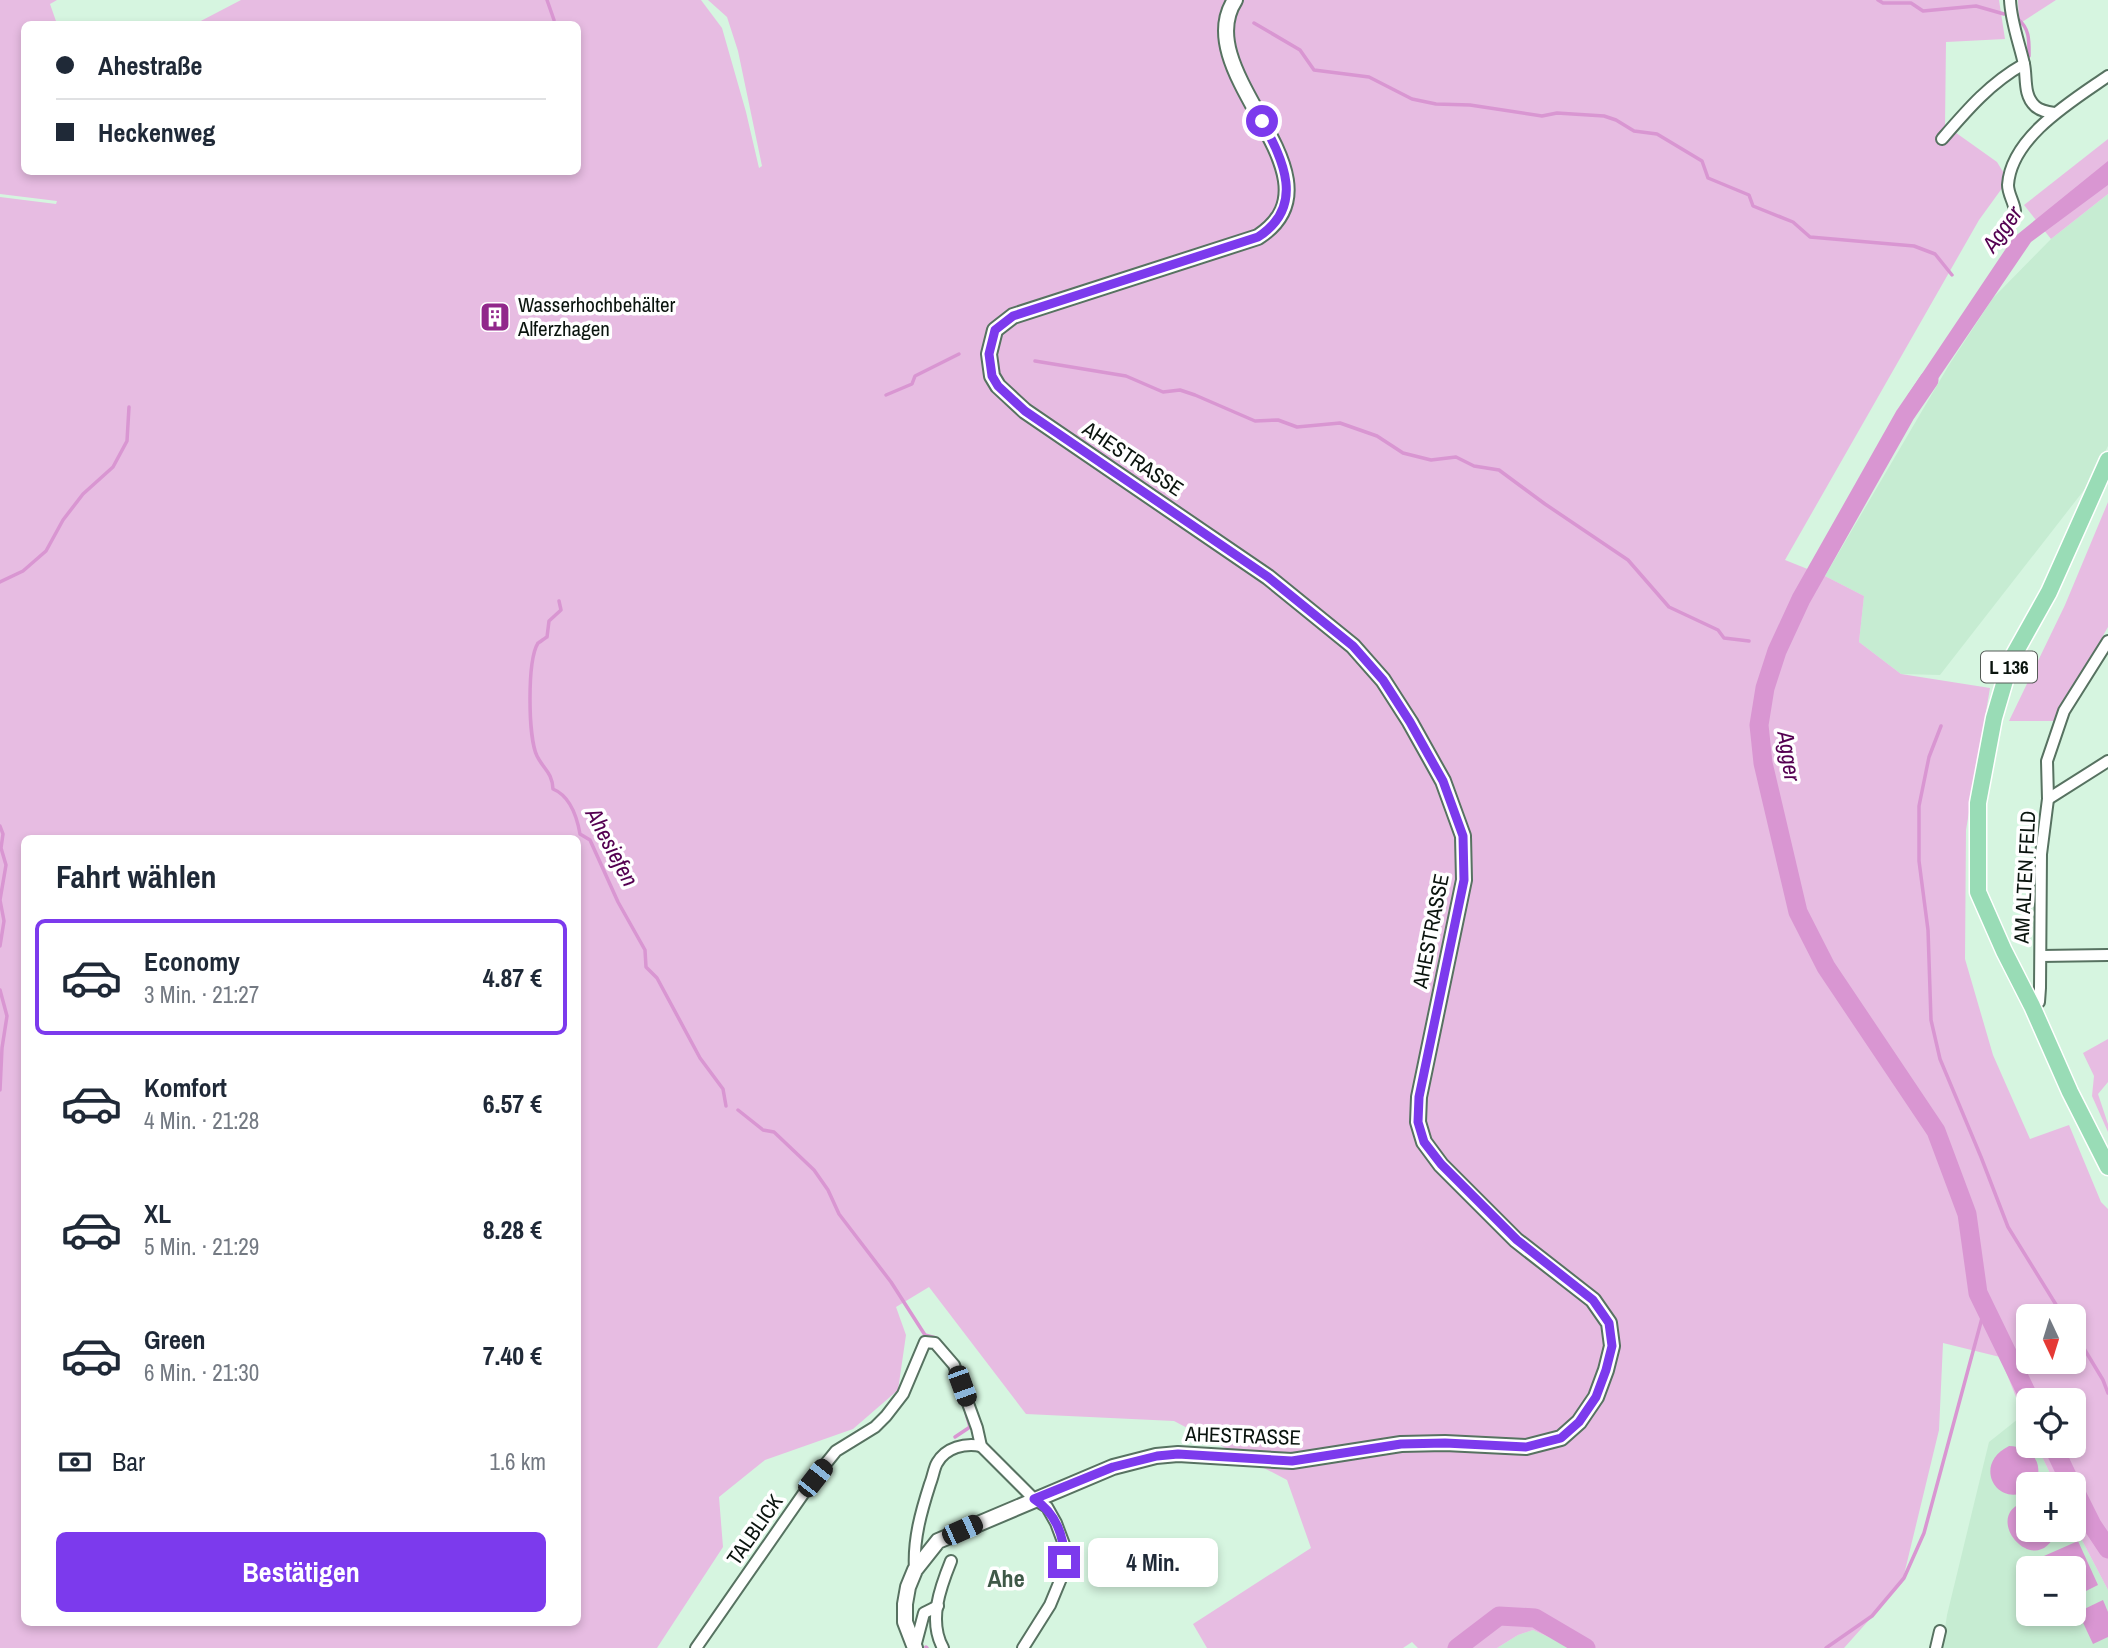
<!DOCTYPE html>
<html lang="de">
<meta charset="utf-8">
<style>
:root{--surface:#fff;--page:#f6f6f7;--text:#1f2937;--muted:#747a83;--line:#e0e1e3;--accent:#7c3aed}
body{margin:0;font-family:"Archivo Narrow",sans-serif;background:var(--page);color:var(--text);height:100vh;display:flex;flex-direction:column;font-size:26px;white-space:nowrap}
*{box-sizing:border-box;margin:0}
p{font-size:23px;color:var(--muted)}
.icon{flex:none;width:38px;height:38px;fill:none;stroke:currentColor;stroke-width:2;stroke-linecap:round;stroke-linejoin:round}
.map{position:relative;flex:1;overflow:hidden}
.panel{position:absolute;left:21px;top:835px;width:560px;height:791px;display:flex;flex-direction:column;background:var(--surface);border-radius:10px;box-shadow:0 4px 10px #0003}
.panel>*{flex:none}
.guide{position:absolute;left:21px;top:21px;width:560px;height:154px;border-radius:10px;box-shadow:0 4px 10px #0003;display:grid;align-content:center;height:154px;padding:0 35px;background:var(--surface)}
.needle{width:46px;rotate:176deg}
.buttons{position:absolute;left:2016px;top:1304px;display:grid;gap:14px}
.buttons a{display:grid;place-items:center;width:70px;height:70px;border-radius:10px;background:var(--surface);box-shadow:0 4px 10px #0003;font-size:35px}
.end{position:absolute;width:32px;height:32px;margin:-16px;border:9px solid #7c3aed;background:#fff;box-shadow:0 0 0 4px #fff}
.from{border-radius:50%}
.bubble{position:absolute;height:49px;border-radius:10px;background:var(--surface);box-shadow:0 4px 10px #0003;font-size:23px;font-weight:700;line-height:49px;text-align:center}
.car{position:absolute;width:21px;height:42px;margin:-21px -10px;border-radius:9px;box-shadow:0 0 5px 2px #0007;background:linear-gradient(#222 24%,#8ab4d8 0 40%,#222 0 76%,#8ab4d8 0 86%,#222 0)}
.guide b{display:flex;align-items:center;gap:24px;height:66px;font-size:26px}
.guide b+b{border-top:2px solid var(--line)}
.guide i{width:18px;height:18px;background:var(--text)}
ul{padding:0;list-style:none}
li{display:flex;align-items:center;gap:21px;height:116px;margin:0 14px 10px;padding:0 21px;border:4px solid transparent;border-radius:10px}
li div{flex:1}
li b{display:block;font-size:26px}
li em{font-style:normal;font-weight:700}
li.active{border-color:var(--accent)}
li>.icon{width:63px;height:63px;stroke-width:1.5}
h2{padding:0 35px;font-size:32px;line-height:84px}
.pay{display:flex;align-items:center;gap:18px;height:77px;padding:0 35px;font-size:26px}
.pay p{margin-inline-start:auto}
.button{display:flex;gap:14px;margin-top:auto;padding:14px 35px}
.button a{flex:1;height:80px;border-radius:10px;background:var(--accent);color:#fff;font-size:28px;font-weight:700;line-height:80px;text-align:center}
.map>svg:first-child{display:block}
.built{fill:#c6ecd2;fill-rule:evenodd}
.green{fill:#e7bce2;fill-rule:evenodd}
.water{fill:#d996d2}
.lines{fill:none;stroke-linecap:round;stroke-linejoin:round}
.stream{stroke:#d996d2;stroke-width:3.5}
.river{stroke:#d996d2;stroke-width:19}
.street-casing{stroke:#577261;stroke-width:14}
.secondary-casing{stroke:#577261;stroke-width:18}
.primary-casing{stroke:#fff;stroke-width:19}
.street{stroke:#fff;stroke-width:10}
.secondary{stroke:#fff;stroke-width:14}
.primary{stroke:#99dcb6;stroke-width:16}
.route{stroke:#7c3aed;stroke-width:9}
.labels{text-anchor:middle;stroke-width:7;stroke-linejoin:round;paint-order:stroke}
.shield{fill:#fff;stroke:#545a56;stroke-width:2}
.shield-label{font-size:19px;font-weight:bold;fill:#0a140e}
.poi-label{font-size:21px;fill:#0a140e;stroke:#fff;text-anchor:start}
.street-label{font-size:21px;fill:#0a140e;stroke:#fff}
.water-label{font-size:23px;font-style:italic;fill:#540051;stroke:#fff}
.quarter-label{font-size:24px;font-weight:bold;fill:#3f5948;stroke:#fff}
</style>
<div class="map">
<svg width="2108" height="1648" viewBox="0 0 2108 1648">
<rect width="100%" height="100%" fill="#d6f5e0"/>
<g class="built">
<path d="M2108,194V446L2088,485L1940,675L1901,674L1859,642L1864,596L1825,576L1949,365L1993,298L2051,239Z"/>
<path d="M2023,1415L2028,1427V1446H2037L2055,1484H2028V1530H2074V1525L2108,1590V1648H1942L1947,1615L1989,1442ZM2028,1568H2074V1614H2028Z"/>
<path d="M1533,1630L1573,1648H1497L1518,1635Z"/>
</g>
<g class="green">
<path d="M0,0H57L50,4L57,24H24V172H578V24H195L241,0H701L722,28L746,112L759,168L762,166L738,51L727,17L708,0H1999L2005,39L1946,42L1945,125L1997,162L2008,180L1979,220L1785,560L1825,576L1864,596L1859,642L1901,674L1990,688L1966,830L1965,959L1993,1055L2030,1139L2069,1125L2101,1202L2108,1209V1590L2074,1525V1484H2055L2037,1446H2074V1400H2028V1427L2000,1357L1943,1343L1939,1430L1902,1583L1844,1648H1573L1533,1630L1518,1635L1497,1648H1418L1412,1642L1403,1648H1207L1193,1624L1311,1548L1287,1480L1174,1421L1026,1414L929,1287L896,1307L906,1335L898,1390L853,1429L765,1460L719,1497L723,1547L657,1648H0V197L56,204L57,201L0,194ZM24,838H578V1622H24ZM2028,1316H2074V1362H2028Z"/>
<path d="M2018,0H2056L2019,24Z"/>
<path d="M2108,139V194L2051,239L2024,205Z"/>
<path d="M2108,502V627L2054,721H2009L2065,605Z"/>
<path d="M2108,1039V1082L2098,1094L2108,1124V1132L2092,1096L2094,1076L2083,1053Z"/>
</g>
<g class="water">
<path d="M2108,161V185L2031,242L1923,401L1907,396L2013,238Z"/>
<path d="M2009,1446C2031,1447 2044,1461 2036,1483L2028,1484V1490C1998,1509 1971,1465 2009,1446Z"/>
<path d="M2028,1501V1530H2057C2037,1585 1976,1513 2028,1501Z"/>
<path d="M2078,1541L2098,1585L2074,1597V1568H2028V1592L2017,1568Z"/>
<path d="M2103,1600L2108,1612V1637L2093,1644L2078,1612Z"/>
</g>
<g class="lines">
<g class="stream">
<path d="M547,0L554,20"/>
<path d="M1878,0L1883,3H1911L1923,11L1976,6L2004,14"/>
<path d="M2018,19C2030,29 2029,41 2029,56"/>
<path d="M1254,23L1300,50L1314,70L1369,77L1412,99L1436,104L1470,105L1542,116L1557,113L1604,116L1616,120L1634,131L1657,134L1702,161L1708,178L1749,195L1753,206L1793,222L1810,237L1914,246L1935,254L1952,275"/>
<path d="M1035,361L1126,376L1163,392L1180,390L1195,395L1255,421L1278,420L1297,427L1340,423L1377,436L1403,453L1431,460L1456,457L1474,466L1499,470L1545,504L1628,560L1669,607L1718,630L1724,638L1749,641"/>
<path d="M886,395L912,384L915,376L959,354"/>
<path d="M0,582L23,571L46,551L63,520L83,494L113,467L127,441L129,407"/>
<path d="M559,601L561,610L549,621L547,637C546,637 539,643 538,643C527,661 528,737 537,756C544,770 552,772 553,789C570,796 577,817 580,834L590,840L618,902L645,950L646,967L657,978L700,1058L723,1089L726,1106"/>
<path d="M1941,726L1929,757L1919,806V861L1928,930L1931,1020L1940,1059L1981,1157L2008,1227L2063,1316"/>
<path d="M0,826L3,834L1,848L6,865L0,900L4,921L0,946"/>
<path d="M0,990L7,1016L2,1048L0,1090"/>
<path d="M738,1110L763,1130L774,1132L814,1170L828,1190L839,1214L891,1282L925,1335L936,1338"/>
<path d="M2074,1332L2103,1380L2108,1393"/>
<path d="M955,1437L970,1427L966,1413"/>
<path d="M926,1647L927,1648"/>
<path d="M1826,1648L1872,1616L1904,1578L1924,1533L1985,1307"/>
</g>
<g class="river">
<path d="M1929,380L1905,415L1801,599L1777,651L1765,688L1759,725L1763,763L1798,912L1826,967L1936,1131L1967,1214L1978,1293L2030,1400"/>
<path d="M2053,1446L2071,1484"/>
<path d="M2074,1489L2092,1525L2108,1549"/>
<path d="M1457,1648L1499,1616L1535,1618L1586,1648"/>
</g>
<g class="street-casing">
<g id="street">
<path d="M2010,0C2011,22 2019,42 2024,64C2027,77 2023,95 2035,106C2040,111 2048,112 2055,113"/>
<path d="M1942,139C1967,110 1990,83 2024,64"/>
<path d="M2015,211C2014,202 2008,194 2008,185C2011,137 2072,101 2108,76"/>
<path d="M2048,799L2108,761"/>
<path d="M2041,956L2108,955"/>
<path d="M2032,1006L2039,1002L2040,988L2041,854L2048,799L2047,761L2064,711L2108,641"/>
<path d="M915,1570C913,1540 921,1512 930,1484C933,1477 934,1468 937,1463C946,1447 965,1443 981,1446"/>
<path d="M915,1647L924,1613L938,1606"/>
<path d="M696,1648L815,1477L836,1451L875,1427L886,1416L903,1394L925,1342L935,1343L954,1365L977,1428L981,1446L1034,1499L1047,1507L1056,1523L1065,1547L1062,1576L1050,1605L1023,1648"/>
<path d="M943,1648C928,1621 940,1588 951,1561"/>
<path d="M1936,1648L1940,1631"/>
</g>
</g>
<g class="secondary-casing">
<path id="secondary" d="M915,1648L905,1622V1604L908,1587L915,1570L938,1541L1113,1467L1156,1456L1178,1454L1292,1461L1401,1444L1445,1443L1526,1447L1561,1438L1579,1422L1596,1397L1606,1370L1612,1346L1609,1323L1593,1300L1516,1240L1441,1165L1424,1142L1418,1122L1419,1097L1464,880L1463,836L1443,781L1410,722L1383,680L1353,646L1268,577L1025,411L998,386L992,376L989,354L995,330L1013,316L1258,237C1350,177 1187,73 1235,0"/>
</g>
<g class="primary-casing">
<path id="primary" d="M2108,460L2049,592L2011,660L1994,718L1978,803V892L2004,951L2032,1006L2070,1092L2108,1167"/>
</g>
<use href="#street" class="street"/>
<use href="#secondary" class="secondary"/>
<use href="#primary" class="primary"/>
</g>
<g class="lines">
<path class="route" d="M1064,1562C1065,1537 1056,1513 1034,1499L1113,1467L1157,1456L1178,1454L1292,1461L1401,1444L1445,1443L1526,1447L1561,1438L1579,1422L1596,1397L1606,1370L1612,1346L1609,1323L1593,1300L1517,1240L1441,1164L1424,1142L1418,1122L1419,1097L1464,880L1463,836L1443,781L1410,722L1383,680L1353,646L1268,577L1025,411L998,386L992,376L989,354L995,330L1013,316L1258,237C1306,206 1283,160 1262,121"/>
</g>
<defs>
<g id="building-square" transform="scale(1.575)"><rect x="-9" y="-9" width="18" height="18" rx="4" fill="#91278b" stroke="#fff"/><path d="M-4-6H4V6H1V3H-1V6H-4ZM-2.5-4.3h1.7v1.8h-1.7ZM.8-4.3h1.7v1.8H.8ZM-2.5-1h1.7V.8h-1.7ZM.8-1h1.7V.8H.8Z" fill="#fff"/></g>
</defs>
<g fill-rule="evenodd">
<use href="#building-square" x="495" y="317"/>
</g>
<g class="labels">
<rect class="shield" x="1981" y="651.5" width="56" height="31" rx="5"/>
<g class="shield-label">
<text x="2009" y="674">L 136</text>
</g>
<g class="poi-label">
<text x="518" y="312">Wasserhochbehälter<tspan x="518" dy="24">Alferzhagen</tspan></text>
</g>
<g class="street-label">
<text transform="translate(1133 459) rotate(34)" y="7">AHESTRASSE</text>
<text transform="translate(2025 877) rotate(-87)" y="7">AM ALTEN FELD</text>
<text transform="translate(1431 931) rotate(-79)" y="7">AHESTRASSE</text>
<text transform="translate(1243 1436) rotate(2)" y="7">AHESTRASSE</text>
<text transform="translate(755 1530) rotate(-55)" y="7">TALBLICK</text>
</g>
<g class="water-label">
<text transform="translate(2002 229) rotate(-54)" y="8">Agger</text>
<text transform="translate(1789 756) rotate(81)" y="8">Agger</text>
<text transform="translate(612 847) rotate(62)" y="8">Ahesiefen</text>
</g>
<g class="quarter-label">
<text x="1006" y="1587">Ahe</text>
</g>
</g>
</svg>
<div class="buttons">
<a><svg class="needle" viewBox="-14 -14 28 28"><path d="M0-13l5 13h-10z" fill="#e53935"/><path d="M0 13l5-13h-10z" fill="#747a83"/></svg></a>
<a><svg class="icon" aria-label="locate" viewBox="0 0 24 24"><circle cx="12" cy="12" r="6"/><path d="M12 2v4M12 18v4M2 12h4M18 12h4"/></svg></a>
<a>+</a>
<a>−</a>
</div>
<i class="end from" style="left:1262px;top:121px"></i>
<i class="end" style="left:1064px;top:1562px"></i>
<div class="bubble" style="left:1088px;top:1538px;width:130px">4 Min.</div>
<i class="car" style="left:962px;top:1386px;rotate:160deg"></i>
<i class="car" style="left:815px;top:1478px;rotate:38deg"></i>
<i class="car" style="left:962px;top:1530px;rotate:66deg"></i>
<div class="guide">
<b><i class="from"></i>Ahestraße</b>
<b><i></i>Heckenweg</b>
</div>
<section class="panel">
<h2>Fahrt wählen</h2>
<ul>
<li class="active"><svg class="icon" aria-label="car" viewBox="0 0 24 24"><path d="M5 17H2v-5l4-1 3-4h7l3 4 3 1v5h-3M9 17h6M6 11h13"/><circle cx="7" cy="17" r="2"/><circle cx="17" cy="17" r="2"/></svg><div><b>Economy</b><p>3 Min. · 21:27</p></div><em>4.87 €</em></li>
<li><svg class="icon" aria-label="car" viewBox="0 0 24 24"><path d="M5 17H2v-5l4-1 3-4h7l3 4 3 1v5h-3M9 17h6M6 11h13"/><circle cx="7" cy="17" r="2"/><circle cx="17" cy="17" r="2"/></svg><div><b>Komfort</b><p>4 Min. · 21:28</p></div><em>6.57 €</em></li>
<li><svg class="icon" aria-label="car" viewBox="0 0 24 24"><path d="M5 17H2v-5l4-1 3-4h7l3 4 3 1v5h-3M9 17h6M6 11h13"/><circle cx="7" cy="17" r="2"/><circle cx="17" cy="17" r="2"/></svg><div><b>XL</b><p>5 Min. · 21:29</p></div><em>8.28 €</em></li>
<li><svg class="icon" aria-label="car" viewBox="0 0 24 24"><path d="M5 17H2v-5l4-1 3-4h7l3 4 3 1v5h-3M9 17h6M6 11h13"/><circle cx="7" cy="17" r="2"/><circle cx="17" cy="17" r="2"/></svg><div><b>Green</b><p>6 Min. · 21:30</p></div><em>7.40 €</em></li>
</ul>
<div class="pay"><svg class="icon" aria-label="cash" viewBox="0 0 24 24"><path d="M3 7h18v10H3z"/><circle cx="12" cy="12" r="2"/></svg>Bar<p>1.6 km</p></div>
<div class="button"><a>Bestätigen</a></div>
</section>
</div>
